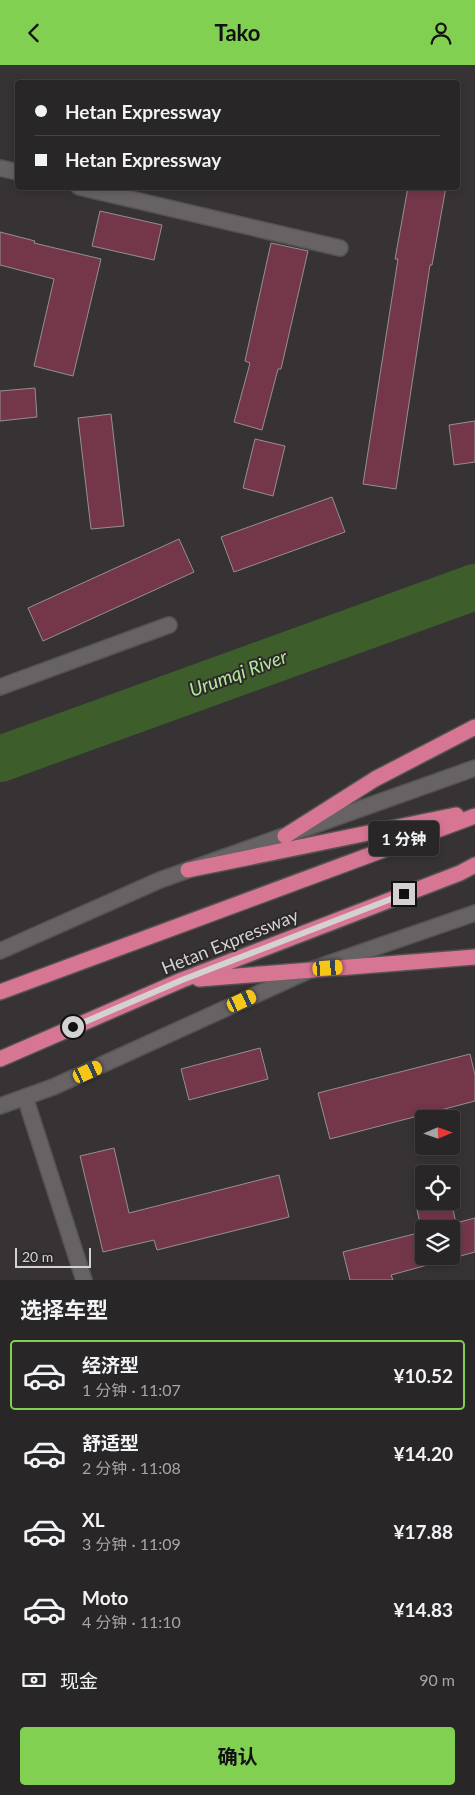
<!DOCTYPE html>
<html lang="zh">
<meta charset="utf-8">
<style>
:root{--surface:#292627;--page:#353233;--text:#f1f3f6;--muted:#a5a5a7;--line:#454344;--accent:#81d051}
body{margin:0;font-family:Lato,"Noto Sans SC",sans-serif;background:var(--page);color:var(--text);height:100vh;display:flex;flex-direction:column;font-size:19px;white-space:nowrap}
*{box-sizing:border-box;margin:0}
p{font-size:16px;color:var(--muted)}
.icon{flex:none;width:28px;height:28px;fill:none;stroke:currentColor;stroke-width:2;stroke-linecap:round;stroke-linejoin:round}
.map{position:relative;height:1215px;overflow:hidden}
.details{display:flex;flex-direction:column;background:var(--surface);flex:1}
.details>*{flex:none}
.guide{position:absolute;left:15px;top:15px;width:445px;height:110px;border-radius:5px;box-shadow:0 2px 8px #0003,0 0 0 1px var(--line);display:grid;align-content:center;height:110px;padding:0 20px;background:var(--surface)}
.needle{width:32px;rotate:88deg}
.tools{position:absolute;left:415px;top:1045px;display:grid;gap:10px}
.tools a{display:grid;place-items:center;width:45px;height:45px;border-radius:5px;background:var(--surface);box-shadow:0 2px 8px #0003,0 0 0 1px var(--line);font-size:25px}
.scale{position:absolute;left:15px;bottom:12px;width:76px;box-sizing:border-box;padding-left:5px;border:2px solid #d4d1d2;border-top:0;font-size:14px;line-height:18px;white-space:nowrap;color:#d4d1d2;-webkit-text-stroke:4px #2d292a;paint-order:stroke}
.end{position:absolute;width:22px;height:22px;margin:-11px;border:6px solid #d4d1d2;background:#111;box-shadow:0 0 0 2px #111}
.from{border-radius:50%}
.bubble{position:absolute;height:35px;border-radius:5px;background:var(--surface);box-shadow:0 2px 8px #0003,0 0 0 1px var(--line);font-size:16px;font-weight:700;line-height:35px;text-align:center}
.car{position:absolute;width:15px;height:30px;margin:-15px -8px;border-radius:6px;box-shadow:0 0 4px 1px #0007;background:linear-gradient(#f5c518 24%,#345 0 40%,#f5c518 0 76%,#345 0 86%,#f5c518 0)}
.guide b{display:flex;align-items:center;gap:18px;height:48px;font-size:19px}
.guide b+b{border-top:1px solid var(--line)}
.guide i{width:12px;height:12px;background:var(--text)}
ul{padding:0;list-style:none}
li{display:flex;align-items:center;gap:15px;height:70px;margin:0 10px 8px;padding:0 10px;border:2px solid transparent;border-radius:5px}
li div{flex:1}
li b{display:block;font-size:19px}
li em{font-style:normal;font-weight:700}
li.selected{border-color:var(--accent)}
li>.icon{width:45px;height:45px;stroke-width:1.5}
h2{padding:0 20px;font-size:22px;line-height:60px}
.pay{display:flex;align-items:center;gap:12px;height:55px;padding:0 20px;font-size:19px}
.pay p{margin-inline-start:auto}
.primary-button{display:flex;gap:10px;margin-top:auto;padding:10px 20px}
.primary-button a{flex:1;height:58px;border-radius:5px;background:var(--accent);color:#111;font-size:20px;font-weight:700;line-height:58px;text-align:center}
header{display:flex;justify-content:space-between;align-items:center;height:65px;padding:0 20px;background:var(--accent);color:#111;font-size:22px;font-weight:700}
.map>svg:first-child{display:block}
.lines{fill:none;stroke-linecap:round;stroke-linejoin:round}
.river{stroke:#3d5e2b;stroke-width:46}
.building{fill:#743749;stroke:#949091;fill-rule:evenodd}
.minor-casing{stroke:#555252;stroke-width:18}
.highway-casing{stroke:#555252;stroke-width:18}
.minor{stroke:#676364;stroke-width:15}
.highway{stroke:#d77692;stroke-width:15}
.route{stroke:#d4d1d2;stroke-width:6}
.labels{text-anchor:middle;stroke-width:4;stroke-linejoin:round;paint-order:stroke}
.street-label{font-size:18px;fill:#d4d1d2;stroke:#2d292a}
.water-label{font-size:19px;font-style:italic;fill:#b4e89a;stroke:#2d292a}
</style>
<header><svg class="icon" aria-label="back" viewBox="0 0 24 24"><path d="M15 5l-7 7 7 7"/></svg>Tako<svg class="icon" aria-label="person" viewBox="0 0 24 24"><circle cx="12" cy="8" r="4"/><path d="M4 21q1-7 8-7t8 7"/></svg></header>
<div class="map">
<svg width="475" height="1215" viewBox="0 0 475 1215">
<rect width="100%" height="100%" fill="#373334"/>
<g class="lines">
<path class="river" d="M0,694L475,522"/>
</g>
<g class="building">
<path d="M408,122H446L432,200H430L396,424L363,419L398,194H395Z"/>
<path d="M100,146L162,160L154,195L92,181Z"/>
<path d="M0,167L35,176L34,178L101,194L73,311L34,301L54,214L0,200Z"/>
<path d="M271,178L308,186L281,304H278L262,365L234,357L250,298L245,296Z"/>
<path d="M35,323L37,352L0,356V326Z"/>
<path d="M111,349L124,461L91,464L78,353Z"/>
<path d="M475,356V397L454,400L449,360Z"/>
<path d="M255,374L285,381L273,431L243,423Z"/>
<path d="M332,432L345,467L234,507L221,472Z"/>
<path d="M179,474L194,507L43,576L28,543Z"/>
<path d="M260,983L268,1014L189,1035L181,1004Z"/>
<path d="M470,989L475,1010V1036L330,1074L318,1028Z"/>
<path d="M114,1083L129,1148L279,1110L289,1152L157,1185L154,1175L103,1187L80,1091Z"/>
<path d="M415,1136H451L456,1158L475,1153V1187L391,1210L393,1215H350L343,1187L422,1167ZM424,1164H451V1191H424Z"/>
</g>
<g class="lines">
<g class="minor-casing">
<g id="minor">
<path d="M0,103L18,107"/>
<path d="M79,122L340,183"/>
<path d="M0,622L169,560"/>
<path d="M0,886L160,815L475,703"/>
<path d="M25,1032L84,1215"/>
<path d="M0,1041L53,1022L310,905L475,848"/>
</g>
</g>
<g class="highway-casing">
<g id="highway">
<path d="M285,771L375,714L475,662"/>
<path d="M188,805L456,750"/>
<path d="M199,914L475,892"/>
<path d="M0,927L475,751"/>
<path d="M0,994L182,915L460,808L475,800"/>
</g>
</g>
<use href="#minor" class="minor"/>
<use href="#highway" class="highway"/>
</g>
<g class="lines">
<path class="route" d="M73,962L182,915L404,829"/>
</g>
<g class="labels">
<g class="street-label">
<text transform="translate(230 877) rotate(-22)" y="6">Hetan Expressway</text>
</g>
<g class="water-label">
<text transform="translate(238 608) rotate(-20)" y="7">Urumqi River</text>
</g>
</g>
</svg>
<div class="tools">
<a><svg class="needle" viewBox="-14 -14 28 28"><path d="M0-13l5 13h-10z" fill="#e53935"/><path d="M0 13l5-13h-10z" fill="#a5a5a7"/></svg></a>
<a><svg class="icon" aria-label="locate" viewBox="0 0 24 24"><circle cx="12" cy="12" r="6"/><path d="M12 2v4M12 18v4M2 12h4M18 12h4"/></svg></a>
<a><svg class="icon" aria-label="layers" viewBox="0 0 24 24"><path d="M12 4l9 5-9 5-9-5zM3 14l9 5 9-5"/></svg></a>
</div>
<div class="scale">20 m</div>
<i class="end from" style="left:73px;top:962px"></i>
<i class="end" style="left:404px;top:829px"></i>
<div class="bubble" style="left:369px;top:756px;width:70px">1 分钟</div>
<i class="car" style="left:328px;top:903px;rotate:86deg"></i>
<i class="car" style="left:242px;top:936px;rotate:65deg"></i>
<i class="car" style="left:88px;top:1007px;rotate:65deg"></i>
<div class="guide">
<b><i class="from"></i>Hetan Expressway</b>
<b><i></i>Hetan Expressway</b>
</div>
</div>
<section class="details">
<h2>选择车型</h2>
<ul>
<li class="selected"><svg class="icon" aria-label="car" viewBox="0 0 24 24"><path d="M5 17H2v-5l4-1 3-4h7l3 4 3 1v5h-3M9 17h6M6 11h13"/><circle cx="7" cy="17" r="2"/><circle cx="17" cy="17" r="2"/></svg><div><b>经济型</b><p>1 分钟 · 11:07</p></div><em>¥10.52</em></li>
<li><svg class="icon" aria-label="car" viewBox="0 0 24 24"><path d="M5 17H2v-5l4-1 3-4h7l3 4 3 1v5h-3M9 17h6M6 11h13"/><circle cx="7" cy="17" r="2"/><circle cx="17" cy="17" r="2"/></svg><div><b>舒适型</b><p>2 分钟 · 11:08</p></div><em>¥14.20</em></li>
<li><svg class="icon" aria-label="car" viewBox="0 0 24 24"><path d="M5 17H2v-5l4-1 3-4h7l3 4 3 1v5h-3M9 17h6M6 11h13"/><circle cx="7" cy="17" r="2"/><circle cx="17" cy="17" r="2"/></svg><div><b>XL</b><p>3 分钟 · 11:09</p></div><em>¥17.88</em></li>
<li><svg class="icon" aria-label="car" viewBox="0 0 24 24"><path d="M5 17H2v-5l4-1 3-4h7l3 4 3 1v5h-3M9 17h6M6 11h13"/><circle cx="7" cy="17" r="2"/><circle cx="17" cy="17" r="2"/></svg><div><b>Moto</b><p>4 分钟 · 11:10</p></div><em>¥14.83</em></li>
</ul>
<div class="pay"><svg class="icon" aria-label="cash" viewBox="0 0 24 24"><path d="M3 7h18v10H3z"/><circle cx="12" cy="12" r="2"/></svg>现金<p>90 m</p></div>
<div class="primary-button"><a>确认</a></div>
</section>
